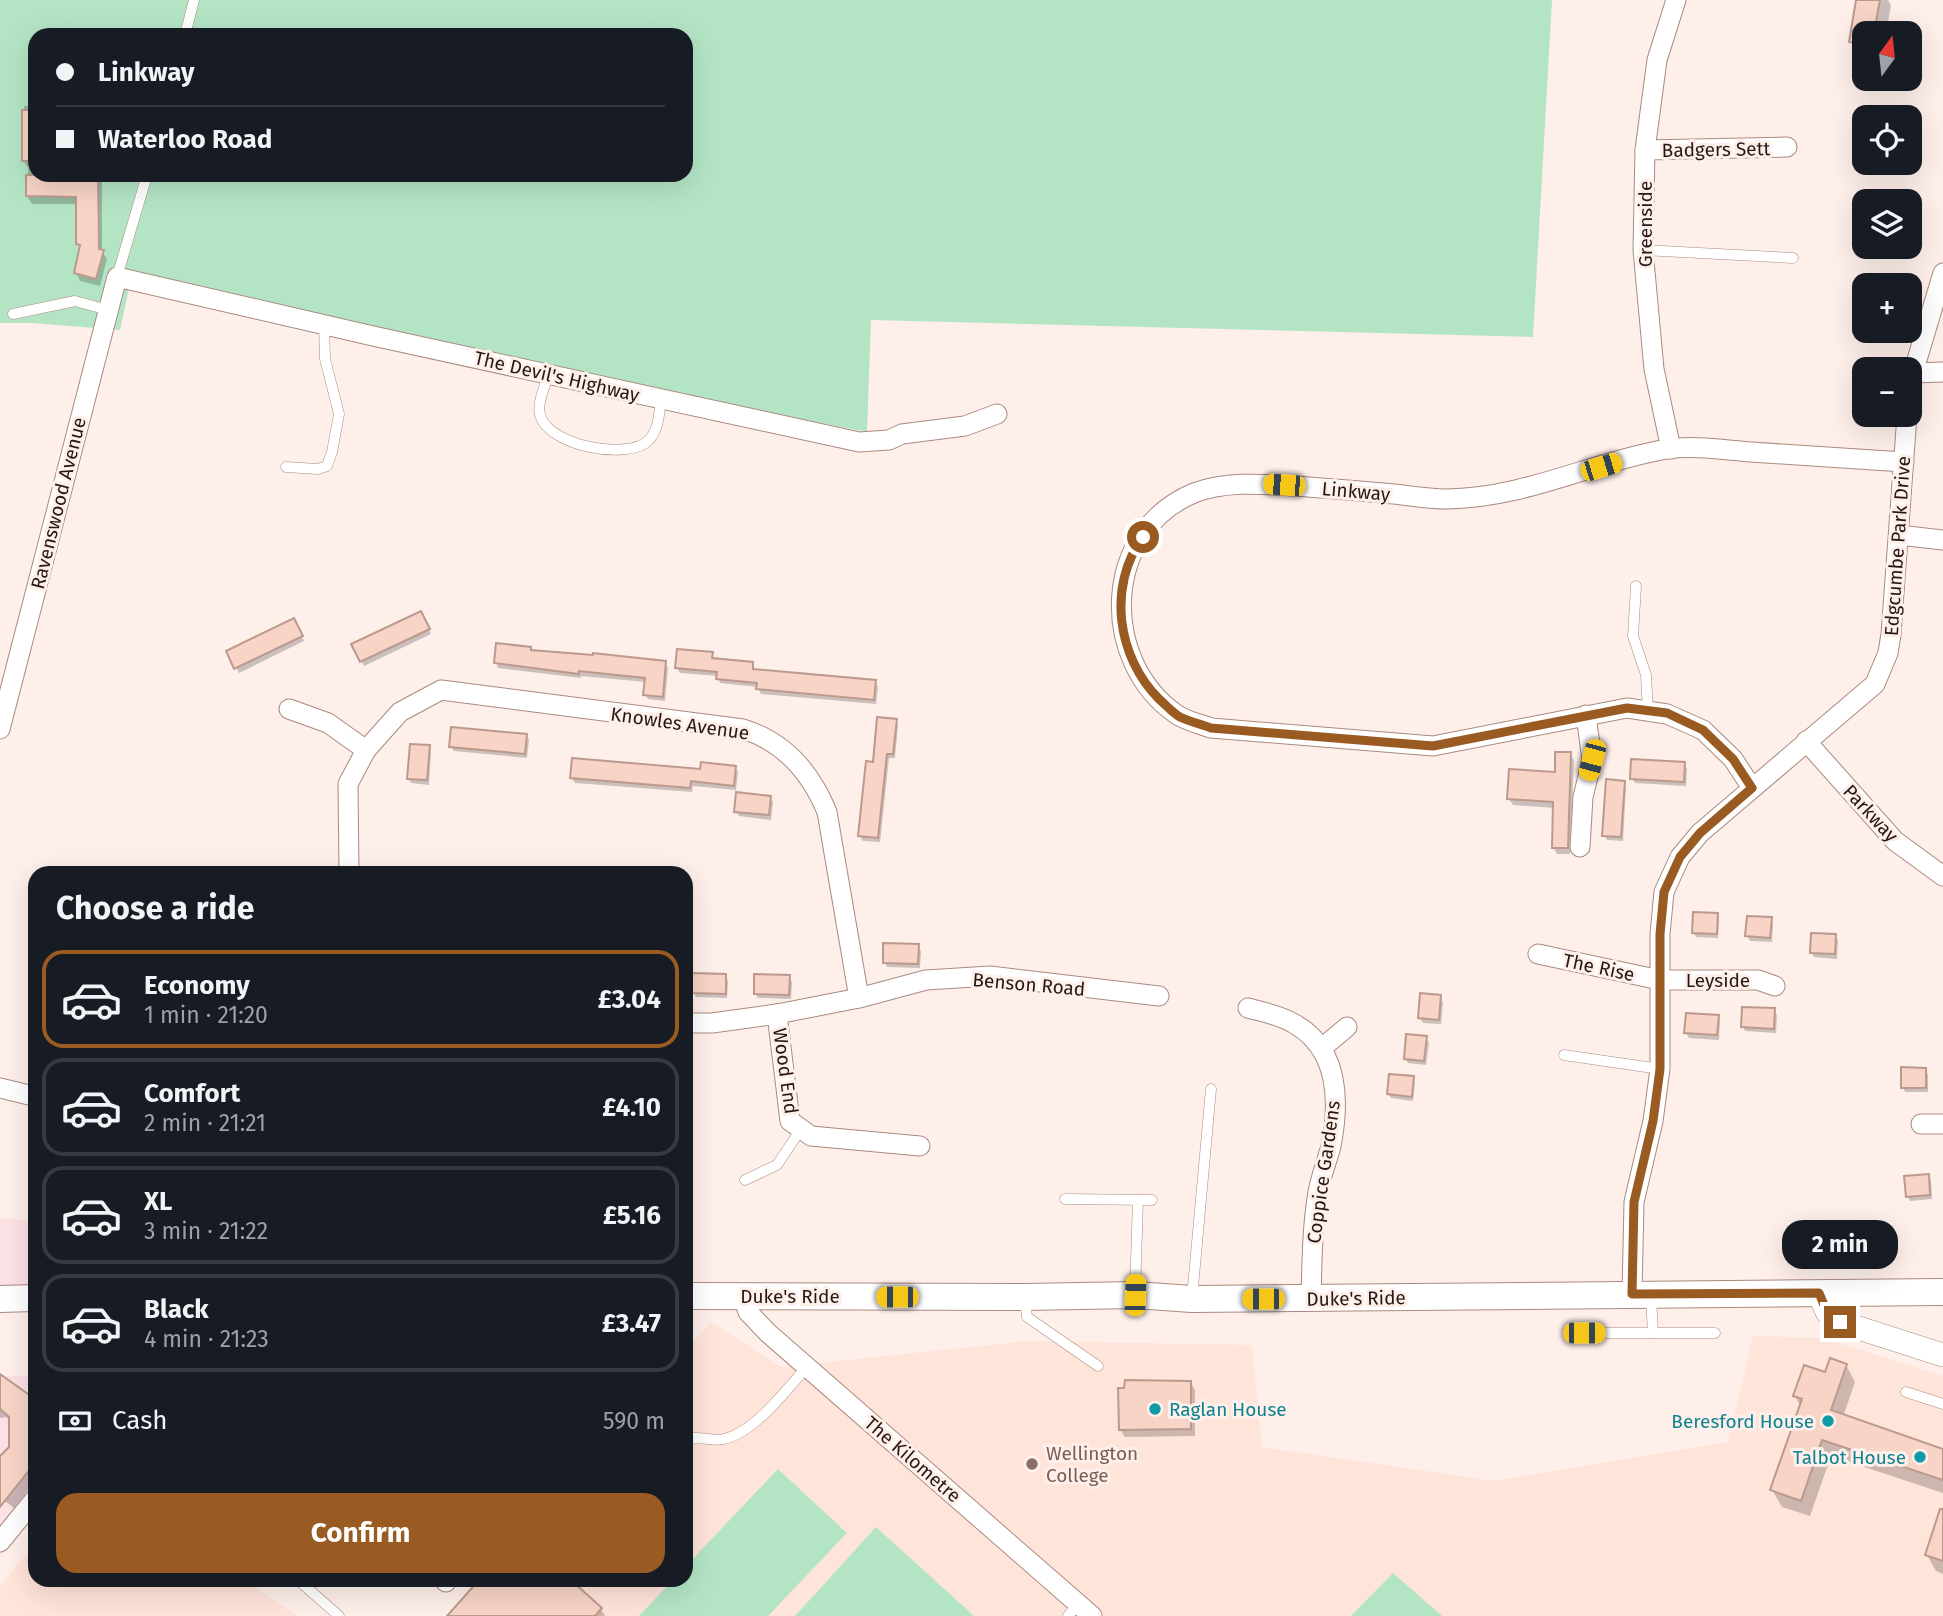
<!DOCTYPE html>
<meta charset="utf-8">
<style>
:root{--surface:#171b24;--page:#20242c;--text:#f1f3f6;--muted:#9ea1a6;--line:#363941;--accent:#9a5b23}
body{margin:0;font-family:"Fira Sans",sans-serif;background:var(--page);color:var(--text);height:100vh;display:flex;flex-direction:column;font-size:26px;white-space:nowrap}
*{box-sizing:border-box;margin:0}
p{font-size:23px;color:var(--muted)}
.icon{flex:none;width:38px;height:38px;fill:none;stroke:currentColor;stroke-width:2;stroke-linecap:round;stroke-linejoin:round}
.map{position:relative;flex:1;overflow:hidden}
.sheet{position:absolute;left:28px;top:866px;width:665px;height:721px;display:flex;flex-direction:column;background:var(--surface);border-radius:21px;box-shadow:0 7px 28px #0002}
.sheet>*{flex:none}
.top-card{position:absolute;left:28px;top:28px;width:665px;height:154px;border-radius:21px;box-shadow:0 7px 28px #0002;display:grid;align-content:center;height:154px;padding:0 28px;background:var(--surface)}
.needle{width:46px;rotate:15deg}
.fabs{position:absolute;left:1852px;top:21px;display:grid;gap:14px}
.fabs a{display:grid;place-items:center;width:70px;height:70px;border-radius:14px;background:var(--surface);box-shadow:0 7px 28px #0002;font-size:35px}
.end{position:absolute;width:32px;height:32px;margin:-16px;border:9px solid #9a5b23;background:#fff;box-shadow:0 0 0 4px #fff}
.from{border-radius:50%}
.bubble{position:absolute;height:49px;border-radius:21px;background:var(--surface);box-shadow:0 7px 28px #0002;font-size:23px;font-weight:700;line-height:49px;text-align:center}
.car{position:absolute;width:21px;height:42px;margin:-21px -10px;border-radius:9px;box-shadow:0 0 5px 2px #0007;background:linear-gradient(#f5c518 24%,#345 0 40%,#f5c518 0 76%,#345 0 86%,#f5c518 0)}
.top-card b{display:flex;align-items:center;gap:24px;height:66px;font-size:26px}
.top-card b+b{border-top:2px solid var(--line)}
.top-card i{width:18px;height:18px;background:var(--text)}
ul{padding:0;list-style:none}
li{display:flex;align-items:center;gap:21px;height:98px;margin:0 14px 10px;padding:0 14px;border:4px solid var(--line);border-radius:21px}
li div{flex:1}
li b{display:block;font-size:26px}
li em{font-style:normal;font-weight:700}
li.active{border-color:var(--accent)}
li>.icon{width:63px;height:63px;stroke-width:1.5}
h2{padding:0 28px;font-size:32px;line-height:84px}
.pay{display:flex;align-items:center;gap:18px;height:77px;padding:0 28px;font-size:26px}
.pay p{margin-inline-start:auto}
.action{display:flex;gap:14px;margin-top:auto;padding:14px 28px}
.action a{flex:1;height:80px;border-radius:21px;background:var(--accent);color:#fff;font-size:28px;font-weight:700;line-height:80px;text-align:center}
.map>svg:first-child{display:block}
.commercial{fill:#fce1e5}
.built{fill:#ffe4da}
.green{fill:#b3e5c5;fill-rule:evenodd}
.shadow{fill:#0003}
.building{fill:#f7d4c6;stroke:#bb9a8d;stroke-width:2}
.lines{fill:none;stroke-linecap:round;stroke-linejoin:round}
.service-casing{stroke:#ab8a7e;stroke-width:11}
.minor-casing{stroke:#ab8a7e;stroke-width:21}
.tertiary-casing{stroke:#ab8a7e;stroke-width:24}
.secondary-casing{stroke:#ab8a7e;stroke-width:28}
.service{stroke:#fff;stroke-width:10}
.minor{stroke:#fff;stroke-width:19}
.tertiary{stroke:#fff;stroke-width:23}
.secondary{stroke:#fff;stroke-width:26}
.route{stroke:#9a5b23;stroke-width:9}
.culture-dot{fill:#0f9aa8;stroke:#feefea;stroke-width:2.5}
.education-dot{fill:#8d6e63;stroke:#feefea;stroke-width:2.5}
.labels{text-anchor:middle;stroke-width:6;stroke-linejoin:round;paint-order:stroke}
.street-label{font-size:19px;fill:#251814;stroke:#feefea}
.culture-label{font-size:19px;fill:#0d838f;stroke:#feefea;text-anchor:end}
.education-label{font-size:19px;fill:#785e54;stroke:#feefea;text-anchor:start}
</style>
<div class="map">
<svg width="1943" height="1616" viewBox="0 0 1943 1616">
<rect width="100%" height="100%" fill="#feefea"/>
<g class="commercial">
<path d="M0,1218L35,1222V1288L0,1287Z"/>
<path d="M0,1376H35V1512L0,1557Z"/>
</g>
<g class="built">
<path d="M711,1322L781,1367L1028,1341L1252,1345L1262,1447L1494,1481L1728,1442L1753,1336L1823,1338L1943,1376V1616H447L479,1580H686V1350Z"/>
<path d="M35,1543V1580H244L297,1616H0V1586Z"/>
</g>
<g class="green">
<path d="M0,0H1552L1533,337L871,320L867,432L129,288L120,330L32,323H0ZM35,35H686V175H35Z"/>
<path d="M778,1469L847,1533L768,1616H639L673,1580H686V1566Z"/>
<path d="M876,1527L974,1616H795Z"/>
<path d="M1393,1573L1442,1616H1351Z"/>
</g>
<g class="shadow">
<path d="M1858,0H1888L1891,5L1886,33H1864V58H1860L1850,41Z"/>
<path d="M24,106H35V175H102V252L107,259L100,286L80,281L76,273L81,250L78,244V204H32L27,196L28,168L23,160Z"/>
<path d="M421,613L431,634L364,666L354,645Z"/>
<path d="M293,620L304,641L239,673L228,652Z"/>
<path d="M532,651L665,663L668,668L665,701L648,699L645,694L646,682L581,676V678L498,668L496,663Z"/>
<path d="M712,654L714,658L752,664L755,671L875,682L878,687L876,704L761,694L758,687L720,683L718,676L680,673L677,668Z"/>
<path d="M896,721L898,725L895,758H889L880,842L863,841L860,836L874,764Z"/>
<path d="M526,736L529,740L527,758L454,751L451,747Z"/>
<path d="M429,747L431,752L429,785L411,783L408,778Z"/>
<path d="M1570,754L1574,760L1570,854H1557L1553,847L1555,808L1513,805L1509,799L1556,774Z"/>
<path d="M1684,764L1687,769L1686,786L1635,783L1632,778Z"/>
<path d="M735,767L738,772L736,790L693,786L692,792L575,783L572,778Z"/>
<path d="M1624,782L1626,787L1623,841L1607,840L1604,835Z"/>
<path d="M770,797L773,802L771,820L739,816L736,811Z"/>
<path d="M1717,915L1719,920L1718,938L1696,937L1693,932Z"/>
<path d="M1770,919L1773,924L1772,942L1750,941L1747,936Z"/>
<path d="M1835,935L1838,940L1837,959L1814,957L1812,953Z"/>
<path d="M918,946L921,951L920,968L887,967L885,962Z"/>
<path d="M725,976L728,981L727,998L696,997L694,993Z"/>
<path d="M789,977L792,982L791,999L758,998L755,993Z"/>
<path d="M1440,997L1443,1002L1441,1024L1423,1023L1420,1018Z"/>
<path d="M1774,1010L1777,1015L1776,1033L1745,1031L1743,1027Z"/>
<path d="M1718,1016L1720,1021L1719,1040L1689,1038L1686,1033Z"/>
<path d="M1426,1038L1429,1043L1426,1065L1408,1063L1405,1058Z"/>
<path d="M1925,1069L1928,1074V1092H1905L1903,1087Z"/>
<path d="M1413,1078L1415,1083L1413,1101L1391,1098L1389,1094Z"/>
<path d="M1928,1176L1931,1181L1932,1199L1910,1201L1907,1196Z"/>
<path d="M1846,1365L1855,1382L1843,1417L1943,1450V1493L1831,1456L1810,1516L1782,1507L1772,1490L1801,1407L1795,1396L1826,1374Z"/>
<path d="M0,1380L35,1401V1481L14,1508L0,1497V1459L10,1447L11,1422L6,1417L0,1418Z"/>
<path d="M1190,1382L1195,1390V1436L1125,1437L1120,1429Z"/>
<path d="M1943,1506V1574L1936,1571L1927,1555Z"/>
<path d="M601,1609L605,1616H450Z"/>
</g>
<g class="building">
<path d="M1856,0H1880L1874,33H1864V44L1849,42Z"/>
<rect x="22" y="110" width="13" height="51"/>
<path d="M26,175H98L99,249L104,250L96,279L74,273L80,245L76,244V197L26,196Z"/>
<path d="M421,611L430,629L360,662L351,644Z"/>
<path d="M294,618L303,636L234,669L226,651Z"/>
<path d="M496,643L531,647V650L593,655V653L666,661L663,697L643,695L645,678L579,671V674L494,663Z"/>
<path d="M677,649L713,652L712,658L753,662V669L876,680L874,700L756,689L757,683L716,679L717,672L675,668Z"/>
<path d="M877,717L897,719L893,754H887L878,838L858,836L866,761L873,762Z"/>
<path d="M451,727L527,734L525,754L449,747Z"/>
<path d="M410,744L430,745L427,780L407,779Z"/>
<path d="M1555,752H1571L1568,848H1552L1553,802L1507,799L1509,769L1555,772Z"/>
<path d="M572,758L700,769L701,762L736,766L734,786L691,781L690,788L570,778Z"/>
<path d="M1631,759L1685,762L1684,782L1630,779Z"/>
<path d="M1606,779L1625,781L1621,837L1602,836Z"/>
<path d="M736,792L771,796L769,815L734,812Z"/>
<path d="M1693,912L1718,913L1717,934L1692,933Z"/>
<path d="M1747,916L1772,917L1770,938L1745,936Z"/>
<path d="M1811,933L1836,934L1835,954L1810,953Z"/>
<path d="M883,943L919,944L918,964L883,963Z"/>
<path d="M692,973L726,974V994L692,993Z"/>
<path d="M754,974L790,975L789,995L754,994Z"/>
<path d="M1420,993L1441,995L1439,1020L1418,1018Z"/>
<path d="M1742,1007L1775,1008L1774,1029L1741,1027Z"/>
<path d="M1686,1013L1719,1015L1717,1035L1684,1033Z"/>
<path d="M1406,1034L1427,1036L1424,1061L1404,1059Z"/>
<path d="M1901,1067L1926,1068V1088H1901Z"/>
<path d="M1389,1074L1414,1076L1412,1097L1387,1094Z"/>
<path d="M1929,1174L1930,1195L1906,1197L1904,1176Z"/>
<path d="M1830,1358L1847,1364L1831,1410L1943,1449V1480L1822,1440L1801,1501L1770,1490L1802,1399L1793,1396L1804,1365L1825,1372Z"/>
<path d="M0,1374L35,1399V1463L0,1507V1456L9,1447V1417L0,1409Z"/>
<path d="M1125,1380L1191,1381V1429L1119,1430L1118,1388H1124Z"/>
<path d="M1940,1509H1943V1561L1925,1555Z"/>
<path d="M479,1580H571L602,1608L595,1616H447Z"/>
</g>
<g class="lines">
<g class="service-casing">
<g id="service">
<path d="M185,35L194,0"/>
<path d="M1643,250L1793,258"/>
<path d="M117,277L147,175"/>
<path d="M13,314L75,301L108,310"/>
<path d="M549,373C545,386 537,402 540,415C548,446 629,461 649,440C659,429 659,414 661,399"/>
<path d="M286,467L318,469L327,466L332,452L339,414L325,359L324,325"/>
<path d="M1636,586L1633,636L1646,675L1648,711"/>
<path d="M1564,1055L1660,1069"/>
<path d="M745,1180L777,1165L801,1129"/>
<path d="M1065,1199L1152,1200"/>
<path d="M1135,1295L1138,1200"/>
<path d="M1192,1298L1211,1089"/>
<path d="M1651,1298L1653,1333"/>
<path d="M1025,1299L1027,1317L1098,1366"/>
<path d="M1584,1333H1715"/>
<path d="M1906,1392L1943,1404"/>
<path d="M686,1439C699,1435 711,1442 724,1439C755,1432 785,1391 807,1367"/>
<path d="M298,1580L339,1616"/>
<path d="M1068,1616L1078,1604"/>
</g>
</g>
<g class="minor-casing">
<g id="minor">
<path d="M1645,150L1787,147"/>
<path d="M1913,373L1943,372"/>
<path d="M1909,400L1913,373L1943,273"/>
<path d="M1671,449L1654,369L1643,250L1645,150L1657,60L1676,0"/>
<path d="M1899,535L1943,540"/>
<path d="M289,709L328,723L366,750"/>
<path d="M0,729L117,277L373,336L859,442L889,440L902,434L965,426L997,414"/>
<path d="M1806,741L1895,841L1943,876"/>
<path d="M1752,788L1733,759L1703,730L1667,714L1627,708L1433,746L1211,728C1200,724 1186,721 1176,714C1099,660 1102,531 1194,493C1225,481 1262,484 1294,486C1327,488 1360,491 1394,494C1411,496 1429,499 1446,499C1526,498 1591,462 1667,449C1694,445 1724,450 1751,452C1802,455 1853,459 1904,462"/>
<path d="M1580,847L1583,797L1592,760L1586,715"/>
<path d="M349,873L348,784L366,750L400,712L441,690L743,729C785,742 811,773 827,812L859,998"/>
<path d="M1538,954L1660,980H1758L1775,986"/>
<path d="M1248,1008C1263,1012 1279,1015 1293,1023C1339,1048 1340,1100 1331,1146C1327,1161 1321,1176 1318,1192C1312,1228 1312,1263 1311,1299"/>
<path d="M777,1014L790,1121L811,1136L920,1146"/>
<path d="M686,1023H712L777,1014L859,998L926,980L990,976L1159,996"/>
<path d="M1322,1048L1347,1027"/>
<path d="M0,1088L33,1096"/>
<path d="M1921,1124H1943"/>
<path d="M1632,1294L1634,1202L1653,1121L1660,1069V934L1664,892L1680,857L1700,833L1875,684L1888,653L1891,634L1907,415"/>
<path d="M743,1296L748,1312L768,1333L1092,1616"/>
<path d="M0,1542L35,1499"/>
<path d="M444,1580L446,1582"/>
</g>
</g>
<g class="tertiary-casing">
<path id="tertiary" d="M1819,1293L1827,1312L1840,1322L1943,1355"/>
</g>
<g class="secondary-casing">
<g id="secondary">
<path d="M686,1296L1025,1297L1135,1295L1192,1299L1943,1292"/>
<path d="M0,1299L35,1298"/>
</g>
</g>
<use href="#service" class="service"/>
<use href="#minor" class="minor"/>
<use href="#tertiary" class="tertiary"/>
<use href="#secondary" class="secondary"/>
</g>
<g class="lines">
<path class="route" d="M1143,537C1107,586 1117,657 1159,699C1166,705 1173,713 1180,717C1190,722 1201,724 1211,728L1433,746L1627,708L1667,713L1703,730L1733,759L1752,788L1700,833L1680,857L1664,892L1660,934V1069L1653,1121L1634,1202L1632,1294L1819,1293L1827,1312L1840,1322"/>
</g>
<g class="culture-dot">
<circle cx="1155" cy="1409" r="7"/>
<circle cx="1828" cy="1421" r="7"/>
<circle cx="1920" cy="1457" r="7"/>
</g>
<circle class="education-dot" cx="1032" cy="1464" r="7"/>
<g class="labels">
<g class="street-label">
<text transform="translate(1716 149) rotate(-1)" y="7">Badgers Sett</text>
<text transform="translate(1645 224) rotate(-90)" y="7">Greenside</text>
<text transform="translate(557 376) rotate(13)" y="7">The Devil's Highway</text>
<text transform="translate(1356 491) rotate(5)" y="7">Linkway</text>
<text transform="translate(58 503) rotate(-76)" y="7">Ravenswood Avenue</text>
<text transform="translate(1897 546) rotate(-86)" y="7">Edgcumbe Park Drive</text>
<text transform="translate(680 723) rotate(8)" y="7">Knowles Avenue</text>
<text transform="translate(1871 813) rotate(47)" y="7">Parkway</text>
<text transform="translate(1599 967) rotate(12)" y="7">The Rise</text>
<text x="1718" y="987">Leyside</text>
<text transform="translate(1029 984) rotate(5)" y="7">Benson Road</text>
<text transform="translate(786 1071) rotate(82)" y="7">Wood End</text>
<text transform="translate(1323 1172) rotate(-82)" y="7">Coppice Gardens</text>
<text x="790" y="1303">Duke's Ride</text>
<text transform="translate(1356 1298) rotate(-1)" y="7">Duke's Ride</text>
<text transform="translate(913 1459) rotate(41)" y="7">The Kilometre</text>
</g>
<g class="culture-label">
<text x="1169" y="1416" text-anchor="start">Raglan House</text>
<text x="1814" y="1428">Beresford House</text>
<text x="1906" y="1464">Talbot House</text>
</g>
<g class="education-label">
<text x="1046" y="1460">Wellington<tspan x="1046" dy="22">College</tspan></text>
</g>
</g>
</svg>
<div class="fabs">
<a><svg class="needle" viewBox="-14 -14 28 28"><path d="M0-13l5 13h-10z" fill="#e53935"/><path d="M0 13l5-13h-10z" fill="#9ea1a6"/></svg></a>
<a><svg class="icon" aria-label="locate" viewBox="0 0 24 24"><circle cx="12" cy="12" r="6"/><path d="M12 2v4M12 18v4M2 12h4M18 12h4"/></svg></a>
<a><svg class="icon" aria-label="layers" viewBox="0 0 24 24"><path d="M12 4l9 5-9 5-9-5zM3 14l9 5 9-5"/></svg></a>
<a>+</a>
<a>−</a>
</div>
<i class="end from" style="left:1143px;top:537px"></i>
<i class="end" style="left:1840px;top:1322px"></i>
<div class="bubble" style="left:1782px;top:1220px;width:116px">2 min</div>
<i class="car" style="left:1601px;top:467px;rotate:73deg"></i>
<i class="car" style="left:1284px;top:485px;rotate:274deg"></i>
<i class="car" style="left:1592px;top:760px;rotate:195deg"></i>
<i class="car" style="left:1135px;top:1295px;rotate:2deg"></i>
<i class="car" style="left:897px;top:1297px;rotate:270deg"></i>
<i class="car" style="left:1263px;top:1299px;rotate:270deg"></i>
<i class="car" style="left:1584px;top:1333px;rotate:90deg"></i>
<div class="top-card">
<b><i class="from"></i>Linkway</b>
<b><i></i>Waterloo Road</b>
</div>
<section class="sheet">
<h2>Choose a ride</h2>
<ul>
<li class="active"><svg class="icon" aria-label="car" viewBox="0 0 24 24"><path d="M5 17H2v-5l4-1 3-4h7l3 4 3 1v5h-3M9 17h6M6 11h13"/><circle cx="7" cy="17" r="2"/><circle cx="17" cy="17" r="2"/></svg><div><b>Economy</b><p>1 min · 21:20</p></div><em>£3.04</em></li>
<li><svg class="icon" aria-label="car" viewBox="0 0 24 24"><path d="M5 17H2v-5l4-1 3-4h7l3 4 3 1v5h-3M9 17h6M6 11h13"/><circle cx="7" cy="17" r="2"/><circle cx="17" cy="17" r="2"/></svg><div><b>Comfort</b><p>2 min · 21:21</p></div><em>£4.10</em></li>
<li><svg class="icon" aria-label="car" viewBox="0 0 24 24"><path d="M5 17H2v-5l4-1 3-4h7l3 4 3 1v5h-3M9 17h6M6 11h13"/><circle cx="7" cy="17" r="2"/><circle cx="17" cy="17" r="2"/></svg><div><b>XL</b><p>3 min · 21:22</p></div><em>£5.16</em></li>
<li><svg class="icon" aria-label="car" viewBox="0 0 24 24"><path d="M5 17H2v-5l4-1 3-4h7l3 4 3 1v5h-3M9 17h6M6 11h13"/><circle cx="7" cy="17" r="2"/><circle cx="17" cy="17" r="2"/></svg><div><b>Black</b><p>4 min · 21:23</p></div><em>£3.47</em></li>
</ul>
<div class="pay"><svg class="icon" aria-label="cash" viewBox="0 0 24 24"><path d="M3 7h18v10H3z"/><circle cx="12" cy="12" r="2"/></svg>Cash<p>590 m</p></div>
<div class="action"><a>Confirm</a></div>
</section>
</div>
